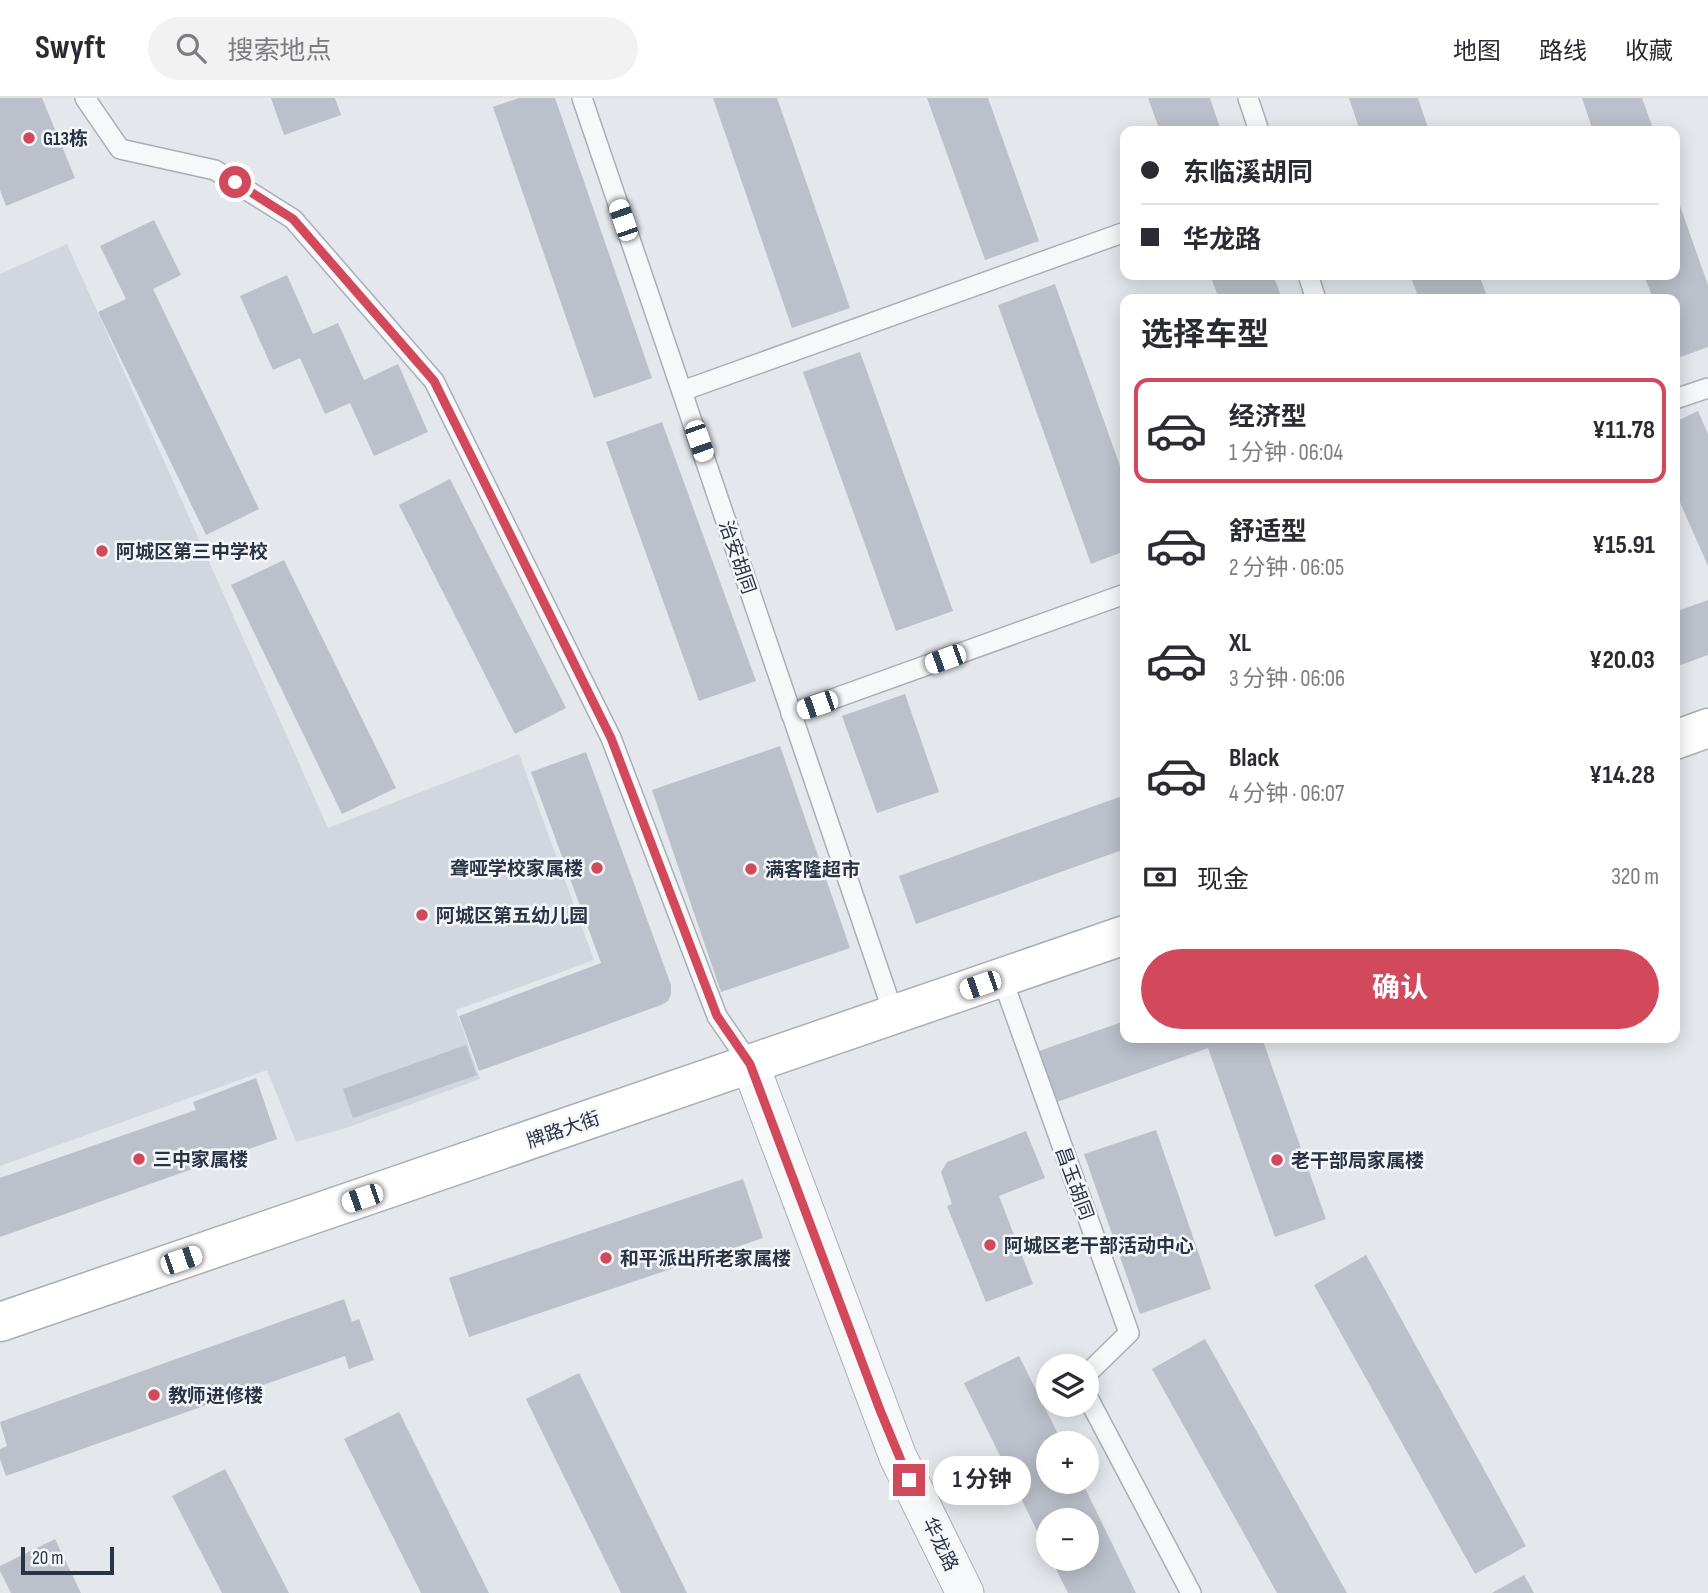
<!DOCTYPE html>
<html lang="zh">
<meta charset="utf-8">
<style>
:root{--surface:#fff;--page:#f2f2f3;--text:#2b2b33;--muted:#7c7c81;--line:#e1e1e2;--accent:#d1495b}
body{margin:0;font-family:"Sofia Sans Condensed","Noto Sans SC",sans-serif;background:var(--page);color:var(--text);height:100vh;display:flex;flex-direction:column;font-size:26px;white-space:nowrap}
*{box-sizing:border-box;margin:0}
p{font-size:23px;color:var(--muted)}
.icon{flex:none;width:38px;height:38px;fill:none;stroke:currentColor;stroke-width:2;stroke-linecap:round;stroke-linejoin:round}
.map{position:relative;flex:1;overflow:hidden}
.panel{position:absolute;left:1120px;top:196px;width:560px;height:749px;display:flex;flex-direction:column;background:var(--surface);border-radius:14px;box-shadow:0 4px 18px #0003}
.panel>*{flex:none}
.hud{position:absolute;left:1120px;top:28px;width:560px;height:154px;border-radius:14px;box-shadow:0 4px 18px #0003;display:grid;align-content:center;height:154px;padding:0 21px;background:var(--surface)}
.buttons{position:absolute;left:1036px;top:1256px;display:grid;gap:14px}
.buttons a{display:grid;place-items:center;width:63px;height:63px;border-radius:50%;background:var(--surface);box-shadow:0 4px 18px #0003;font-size:35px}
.scale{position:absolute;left:21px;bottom:18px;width:93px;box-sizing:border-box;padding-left:7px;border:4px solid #2b3445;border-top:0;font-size:19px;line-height:24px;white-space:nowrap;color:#2b3445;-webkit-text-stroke:5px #f4f6f9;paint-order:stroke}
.end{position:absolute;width:32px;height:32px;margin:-16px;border:9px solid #d1495b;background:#fff;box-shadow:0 0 0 4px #fff}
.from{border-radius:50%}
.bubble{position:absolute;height:49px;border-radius:24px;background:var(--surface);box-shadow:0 4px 18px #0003;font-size:23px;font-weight:700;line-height:49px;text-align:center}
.car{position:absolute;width:21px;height:42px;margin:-21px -10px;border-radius:9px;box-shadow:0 0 5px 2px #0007;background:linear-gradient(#fff 24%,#345 0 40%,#fff 0 76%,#345 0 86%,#fff 0)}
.hud b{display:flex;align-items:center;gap:24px;height:66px;font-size:26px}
.hud b+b{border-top:2px solid var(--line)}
.hud i{width:18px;height:18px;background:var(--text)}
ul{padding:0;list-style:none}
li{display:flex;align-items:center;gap:21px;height:105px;margin:0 14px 10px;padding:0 7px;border:4px solid transparent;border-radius:14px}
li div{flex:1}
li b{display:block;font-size:26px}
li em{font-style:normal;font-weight:700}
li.current{border-color:var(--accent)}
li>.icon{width:63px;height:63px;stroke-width:1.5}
h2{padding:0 21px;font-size:32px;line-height:84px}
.pay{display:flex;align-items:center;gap:18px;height:77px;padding:0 21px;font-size:26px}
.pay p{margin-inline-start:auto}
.action{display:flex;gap:14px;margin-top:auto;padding:14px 21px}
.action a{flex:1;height:80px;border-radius:42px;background:var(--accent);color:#fff;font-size:28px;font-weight:700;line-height:80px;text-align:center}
header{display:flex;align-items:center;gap:42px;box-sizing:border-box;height:98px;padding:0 35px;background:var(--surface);border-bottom:2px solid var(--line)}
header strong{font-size:33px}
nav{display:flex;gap:38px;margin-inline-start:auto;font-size:24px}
.search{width:490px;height:63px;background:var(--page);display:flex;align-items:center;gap:18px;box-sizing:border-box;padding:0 24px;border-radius:38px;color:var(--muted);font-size:26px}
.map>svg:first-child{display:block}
.built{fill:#d2d6de}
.building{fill:#bbc0ca}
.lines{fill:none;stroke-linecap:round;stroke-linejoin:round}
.lane-casing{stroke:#a9aeb7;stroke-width:22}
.street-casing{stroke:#a9aeb7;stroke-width:39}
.secondary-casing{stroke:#a9aeb7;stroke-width:41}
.lane{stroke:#f7f8fa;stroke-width:19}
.street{stroke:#f7f8fa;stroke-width:37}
.secondary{stroke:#fff;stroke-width:38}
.route{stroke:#d1495b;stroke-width:9}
.poi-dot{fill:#d1495b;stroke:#f4f6f9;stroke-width:2.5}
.labels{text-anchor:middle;stroke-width:5;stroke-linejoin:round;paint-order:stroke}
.poi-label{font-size:19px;font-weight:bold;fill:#2b3445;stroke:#f4f6f9;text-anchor:start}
.street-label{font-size:19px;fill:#2b3445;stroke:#f4f6f9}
</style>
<header>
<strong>Swyft</strong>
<div class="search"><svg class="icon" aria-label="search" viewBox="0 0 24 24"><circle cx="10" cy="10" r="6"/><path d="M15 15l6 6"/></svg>搜索地点</div>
<nav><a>地图</a><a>路线</a><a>收藏</a></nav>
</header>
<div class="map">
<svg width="1708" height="1495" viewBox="0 0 1708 1495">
<rect width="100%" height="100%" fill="#e4e7ec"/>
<path class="built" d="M67,146L328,730L519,656L594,862L456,912L480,981L346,1030L296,1044L267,972L0,1068V176Z"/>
<g class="building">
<path d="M0,0H42L75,80L6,108L0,92Z"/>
<path d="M271,0H335L341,17L284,37Z"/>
<path d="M519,0H555L652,280L594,300L493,9Z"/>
<path d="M713,0H777L850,210L792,230Z"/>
<path d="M927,0H988L1039,143L985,162Z"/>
<path d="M1148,0H1210L1221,33H1160Z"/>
<path d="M1349,0H1418L1429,33H1360Z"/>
<path d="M1582,0H1642L1654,33H1593Z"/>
<path d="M1675,94L1708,187V249L1675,261V201H1653L1644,177H1675Z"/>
<path d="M154,122L181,177L153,191L259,411L206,437L98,214L126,201L100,148Z"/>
<path d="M287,177L313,236L338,225L364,282L398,266L428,334L374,358L350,305L325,316L300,260L273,272L240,198Z"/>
<path d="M1210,177H1273L1282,201H1219Z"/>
<path d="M1410,177H1479L1488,201H1419Z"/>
<path d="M1055,186L1125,382V453L1091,466L998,207Z"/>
<path d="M860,254L953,513L896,533L803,274Z"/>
<path d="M1698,313L1708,336V468L1675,393V324Z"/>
<path d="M662,324L756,583L699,603L606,344Z"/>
<path d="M450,381L566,610L515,636L399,407Z"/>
<path d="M284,462L396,690L342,716L231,487Z"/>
<path d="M1708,502V557L1675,569V514Z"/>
<path d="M905,596L939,694L877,715L842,618Z"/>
<path d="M780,648L850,850L721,894L652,692Z"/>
<path d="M586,654L671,887V896L668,903L661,907L479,973L459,918L601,865L531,674Z"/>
<path d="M1125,697V751L916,826L899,778Z"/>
<path d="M1125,923V940H1262L1326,1121L1275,1139L1208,950L1057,1004L1039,953Z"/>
<path d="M466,947L477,977L353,1020L343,991Z"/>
<path d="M256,980L277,1041L0,1139V1080L196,1012L193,1004Z"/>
<path d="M1156,1032L1211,1191L1140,1216L1084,1056Z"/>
<path d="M1026,1033L1045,1080L999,1098L1033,1186L986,1204L947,1108L952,1106L941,1074L947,1064Z"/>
<path d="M743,1081L763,1140L469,1239L449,1180Z"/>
<path d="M1366,1157L1526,1448L1475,1476L1314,1187Z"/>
<path d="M344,1201L352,1224L359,1221L374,1262L349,1271L345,1258L6,1378L0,1361V1351L7,1348L0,1324Z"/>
<path d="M1205,1241L1347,1495H1277L1152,1271Z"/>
<path d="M1019,1258L1063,1346H1048V1384H1082L1136,1495H1068L1051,1461H1087V1423H1048V1455L964,1285Z"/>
<path d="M579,1275L687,1495H621L526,1301Z"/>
<path d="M399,1314L489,1495H421L344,1341Z"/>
<path d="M225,1371L289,1495H222L172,1398Z"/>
<path d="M55,1441L81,1495H11L0,1473V1468Z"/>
<path d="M1524,1477L1534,1495H1492Z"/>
</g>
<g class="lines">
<g class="lane-casing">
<g id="lane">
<path d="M85,0L120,51L215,72L293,121L434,283L611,640L717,918L750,966"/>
<path d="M582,0L894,917"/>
<path d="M1248,0L1259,33"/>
<path d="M1308,177L1316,201"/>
<path d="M682,293L1125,134"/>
<path d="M1675,301L1708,290"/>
<path d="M791,616L1125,496"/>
<path d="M1002,880L1129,1235L1087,1276"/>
<path d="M1087,1298L1191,1495"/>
</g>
</g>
<g class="street-casing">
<path id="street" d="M750,966L898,1359L965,1495"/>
</g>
<g class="secondary-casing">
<g id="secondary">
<path d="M1675,642L1708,630"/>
<path d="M0,1224L1125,837"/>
</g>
</g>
<use href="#lane" class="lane"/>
<use href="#street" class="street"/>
<use href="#secondary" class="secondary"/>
</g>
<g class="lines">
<path class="route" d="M235,84L293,121L434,283L611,640L717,918L750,966L880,1312L909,1382"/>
</g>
<g class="poi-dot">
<circle cx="29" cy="40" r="7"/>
<circle cx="102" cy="453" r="7"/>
<circle cx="597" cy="770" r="7"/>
<circle cx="751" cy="771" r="7"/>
<circle cx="422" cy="817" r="7"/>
<circle cx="139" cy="1061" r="7"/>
<circle cx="1277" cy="1062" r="7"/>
<circle cx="990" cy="1147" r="7"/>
<circle cx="606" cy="1160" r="7"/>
<circle cx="154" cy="1297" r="7"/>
</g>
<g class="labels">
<g class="poi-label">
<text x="43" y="47">G13栋</text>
<text x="116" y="460">阿城区第三中学校</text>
<text x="583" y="777" text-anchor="end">聋哑学校家属楼</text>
<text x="765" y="778">满客隆超市</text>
<text x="436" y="824">阿城区第五幼儿园</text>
<text x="153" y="1068">三中家属楼</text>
<text x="1291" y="1069">老干部局家属楼</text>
<text x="1004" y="1154">阿城区老干部活动中心</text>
<text x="620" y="1167">和平派出所老家属楼</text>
<text x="168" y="1304">教师进修楼</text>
</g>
<g class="street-label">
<text transform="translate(738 459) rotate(71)" y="7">治安胡同</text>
<text transform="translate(563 1031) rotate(-19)" y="7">牌路大街</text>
<text transform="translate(1075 1085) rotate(70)" y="7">昌玉胡同</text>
<text transform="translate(941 1446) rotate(64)" y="7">华龙路</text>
</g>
</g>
</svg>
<div class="buttons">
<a><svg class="icon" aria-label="layers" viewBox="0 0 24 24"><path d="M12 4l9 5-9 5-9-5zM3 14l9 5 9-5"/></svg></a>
<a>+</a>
<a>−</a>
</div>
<div class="scale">20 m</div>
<i class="end from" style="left:235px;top:84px"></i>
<i class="end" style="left:909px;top:1382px"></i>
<div class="bubble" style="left:933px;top:1358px;width:98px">1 分钟</div>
<i class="car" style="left:623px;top:122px;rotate:341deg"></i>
<i class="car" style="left:699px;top:343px;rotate:161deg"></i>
<i class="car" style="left:945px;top:561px;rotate:250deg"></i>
<i class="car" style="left:817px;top:607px;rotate:251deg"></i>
<i class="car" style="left:980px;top:887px;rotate:251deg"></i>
<i class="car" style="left:362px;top:1100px;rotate:251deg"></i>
<i class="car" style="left:181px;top:1162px;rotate:71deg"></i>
<div class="hud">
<b><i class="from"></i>东临溪胡同</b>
<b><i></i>华龙路</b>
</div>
<section class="panel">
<h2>选择车型</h2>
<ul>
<li class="current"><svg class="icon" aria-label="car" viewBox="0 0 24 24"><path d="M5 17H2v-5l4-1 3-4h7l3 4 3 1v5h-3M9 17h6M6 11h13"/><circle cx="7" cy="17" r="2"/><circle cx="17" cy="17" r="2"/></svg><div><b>经济型</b><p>1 分钟 · 06:04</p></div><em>¥11.78</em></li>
<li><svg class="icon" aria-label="car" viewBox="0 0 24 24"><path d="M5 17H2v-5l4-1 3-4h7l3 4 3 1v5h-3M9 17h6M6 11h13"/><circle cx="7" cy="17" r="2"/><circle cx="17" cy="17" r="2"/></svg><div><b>舒适型</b><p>2 分钟 · 06:05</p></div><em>¥15.91</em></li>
<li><svg class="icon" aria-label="car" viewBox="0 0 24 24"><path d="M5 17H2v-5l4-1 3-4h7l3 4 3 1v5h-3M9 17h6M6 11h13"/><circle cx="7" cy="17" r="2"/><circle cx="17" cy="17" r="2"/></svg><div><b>XL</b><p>3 分钟 · 06:06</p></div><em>¥20.03</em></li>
<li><svg class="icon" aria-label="car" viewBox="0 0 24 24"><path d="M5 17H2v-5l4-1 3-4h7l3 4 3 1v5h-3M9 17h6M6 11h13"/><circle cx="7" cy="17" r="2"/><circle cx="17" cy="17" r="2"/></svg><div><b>Black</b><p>4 分钟 · 06:07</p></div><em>¥14.28</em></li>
</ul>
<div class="pay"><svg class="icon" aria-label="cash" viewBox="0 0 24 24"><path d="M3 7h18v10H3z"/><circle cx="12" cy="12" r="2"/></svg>现金<p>320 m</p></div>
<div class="action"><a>确认</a></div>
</section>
</div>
